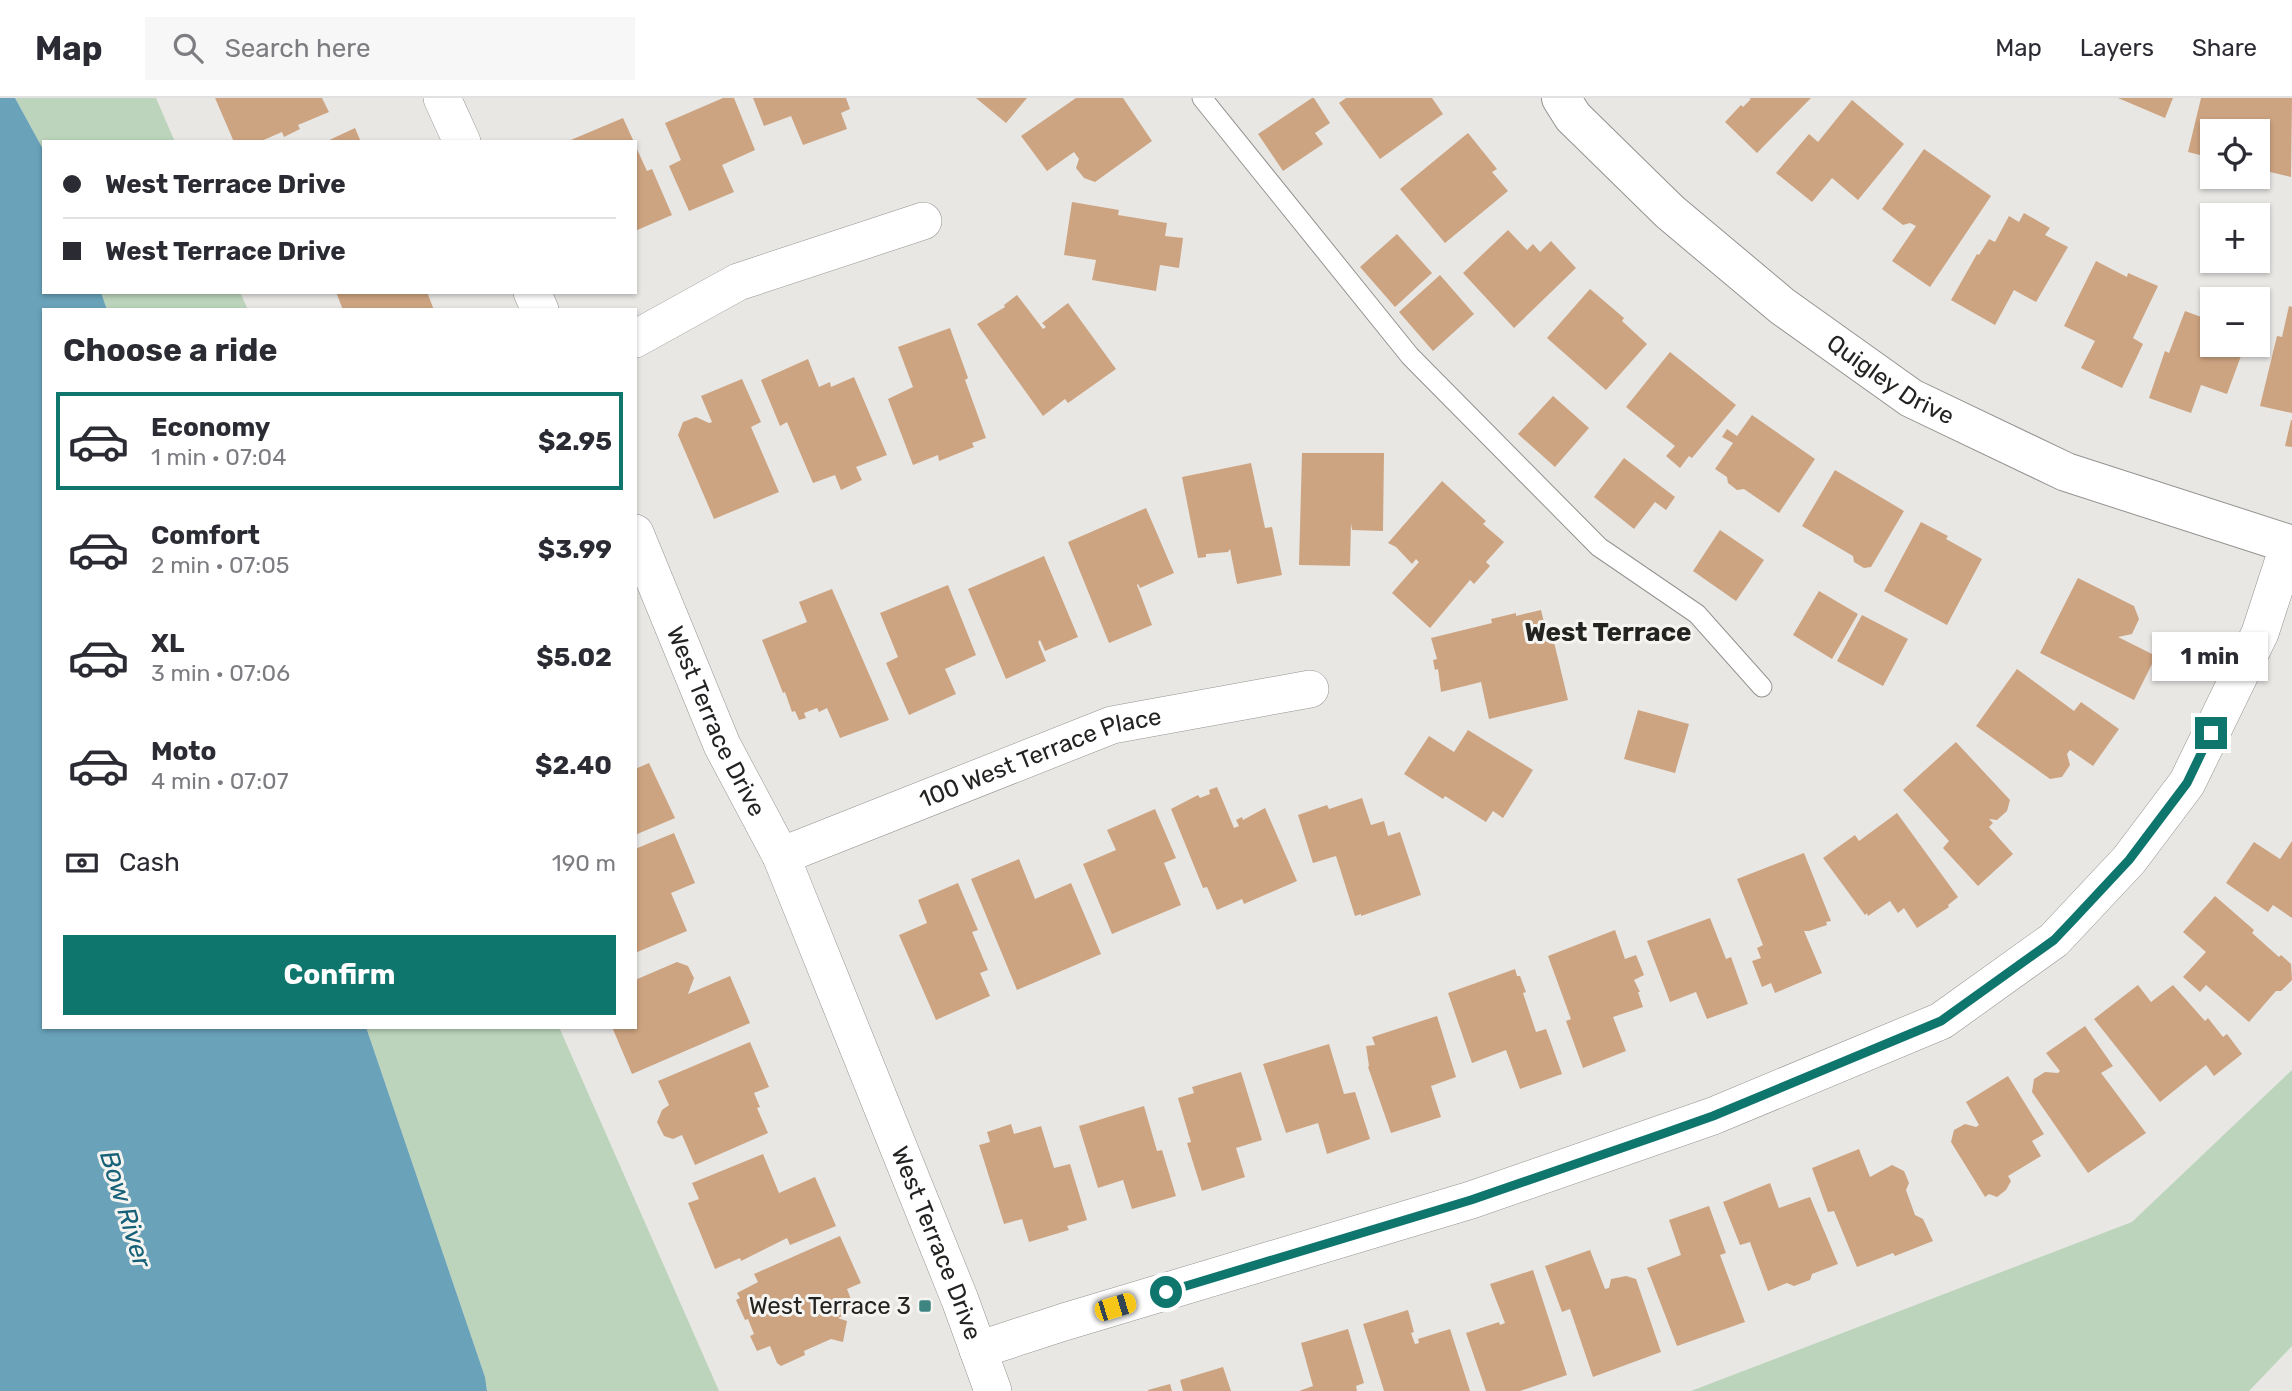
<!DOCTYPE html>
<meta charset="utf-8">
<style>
:root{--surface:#fff;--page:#f7f7f7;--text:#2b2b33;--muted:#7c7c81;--line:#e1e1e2;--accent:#0f766e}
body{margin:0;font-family:Rubik,sans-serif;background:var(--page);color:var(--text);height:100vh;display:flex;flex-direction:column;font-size:26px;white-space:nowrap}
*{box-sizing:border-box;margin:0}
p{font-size:23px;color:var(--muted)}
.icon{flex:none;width:38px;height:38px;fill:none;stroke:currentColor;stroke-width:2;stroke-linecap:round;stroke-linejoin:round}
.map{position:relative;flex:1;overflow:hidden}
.sheet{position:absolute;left:42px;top:210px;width:595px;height:721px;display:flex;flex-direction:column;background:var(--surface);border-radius:0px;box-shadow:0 2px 5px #0004}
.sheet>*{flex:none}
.banner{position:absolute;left:42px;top:42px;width:595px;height:154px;border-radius:0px;box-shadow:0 2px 5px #0004;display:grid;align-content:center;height:154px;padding:0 21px;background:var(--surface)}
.tools{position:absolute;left:2200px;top:21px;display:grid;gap:14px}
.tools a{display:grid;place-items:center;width:70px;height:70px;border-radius:0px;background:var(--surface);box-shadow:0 2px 5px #0004;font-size:35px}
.end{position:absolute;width:32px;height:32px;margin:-16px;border:9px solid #0f766e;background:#fff;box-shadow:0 0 0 4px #fff}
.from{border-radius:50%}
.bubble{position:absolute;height:49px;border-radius:0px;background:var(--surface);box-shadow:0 2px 5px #0004;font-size:23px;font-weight:700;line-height:49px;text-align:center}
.car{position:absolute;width:21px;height:42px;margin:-21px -10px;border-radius:9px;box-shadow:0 0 5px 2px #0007;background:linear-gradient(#f5c518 24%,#345 0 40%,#f5c518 0 76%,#345 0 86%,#f5c518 0)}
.banner b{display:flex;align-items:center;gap:24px;height:66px;font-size:26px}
.banner b+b{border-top:2px solid var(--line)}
.banner i{width:18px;height:18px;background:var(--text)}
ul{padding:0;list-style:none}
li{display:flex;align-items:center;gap:21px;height:98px;margin:0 14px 10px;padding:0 7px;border:4px solid transparent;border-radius:0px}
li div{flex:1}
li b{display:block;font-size:26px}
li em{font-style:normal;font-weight:700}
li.on{border-color:var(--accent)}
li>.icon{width:63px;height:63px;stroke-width:1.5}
h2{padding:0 21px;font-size:32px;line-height:84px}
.pay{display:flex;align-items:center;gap:18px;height:77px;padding:0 21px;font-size:26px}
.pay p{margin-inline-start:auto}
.primary-button{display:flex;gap:14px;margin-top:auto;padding:14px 21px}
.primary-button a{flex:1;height:80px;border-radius:0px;background:var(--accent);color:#fff;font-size:28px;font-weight:700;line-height:80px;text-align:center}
header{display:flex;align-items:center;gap:42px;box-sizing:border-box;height:98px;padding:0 35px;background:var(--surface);border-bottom:2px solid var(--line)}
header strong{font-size:33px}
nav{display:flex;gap:38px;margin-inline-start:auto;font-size:24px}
.search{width:490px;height:63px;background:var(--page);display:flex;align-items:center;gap:18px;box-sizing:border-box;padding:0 24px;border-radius:0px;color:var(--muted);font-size:26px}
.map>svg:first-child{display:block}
.green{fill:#bcd4bb}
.water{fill:#69a2b9}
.building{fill:#cda481}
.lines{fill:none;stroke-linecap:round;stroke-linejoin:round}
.lane-casing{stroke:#959391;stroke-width:21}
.street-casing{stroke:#959391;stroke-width:38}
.secondary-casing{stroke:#959391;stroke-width:40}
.lane{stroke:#fff;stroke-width:19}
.street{stroke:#fff;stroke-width:37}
.secondary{stroke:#fff;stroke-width:38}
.route{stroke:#0f766e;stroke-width:9}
.poi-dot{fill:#3e8582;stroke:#f5f4f1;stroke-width:2.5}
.labels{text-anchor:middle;stroke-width:6;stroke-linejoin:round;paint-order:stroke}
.street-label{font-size:24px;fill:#232322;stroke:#f5f4f1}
.poi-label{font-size:24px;fill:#232322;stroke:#f5f4f1;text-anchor:end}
.neighbourhood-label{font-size:26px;font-weight:bold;fill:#232322;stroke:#f5f4f1}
.water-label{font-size:26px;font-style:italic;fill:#166078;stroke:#f5f4f1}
</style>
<header>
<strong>Map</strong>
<div class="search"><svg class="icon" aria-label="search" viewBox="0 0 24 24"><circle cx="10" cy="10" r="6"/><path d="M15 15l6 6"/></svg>Search here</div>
<nav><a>Map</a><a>Layers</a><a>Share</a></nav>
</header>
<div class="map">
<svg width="2292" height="1293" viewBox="0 0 2292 1293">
<rect width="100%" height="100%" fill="#e8e7e4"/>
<g class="green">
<path d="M15,0H156L175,44H44V53Z"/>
<path d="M101,194H240L248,212H107Z"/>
<path d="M366,929H559L719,1293H487L485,1279Z"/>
<path d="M2292,972V1248L2249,1293H1691L2132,1124Z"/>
</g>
<path class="water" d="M0,0H15L44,53V194H101L107,212H44V929H366L485,1279L487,1293H0Z"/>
<g class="building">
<path d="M215,0H322L329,14L298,27L300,31L284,39L282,34L259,44H234Z"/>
<path d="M723,0H734L755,52L722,67L734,94L689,113L669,68L681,62L665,25Z"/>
<path d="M753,0H846L850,11L841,15L847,31L803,47L791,18L764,28Z"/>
<path d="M976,0H1027L1006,25Z"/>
<path d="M1076,0H1123L1152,43L1095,84L1084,80L1076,70L1079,61L1074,54L1047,73L1021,38Z"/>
<path d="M1312,0H1314L1330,25L1315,35L1323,46L1283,73L1258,36Z"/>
<path d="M1346,0H1432L1443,16L1380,61L1339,5Z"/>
<path d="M1749,0H1811L1757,55L1725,24L1741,7L1743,9L1751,1Z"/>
<path d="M2118,0H2173L2165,20Z"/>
<path d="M2201,0H2292L2291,79L2270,74L2269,79L2258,76V33H2212V60L2188,54Z"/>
<path d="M1852,2L1904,46L1858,102L1832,80L1812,104L1776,75L1809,36L1818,44Z"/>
<path d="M623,20L634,44H566Z"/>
<path d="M355,30L361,44H325Z"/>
<path d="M1468,35L1497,71L1492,74L1508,93L1445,145L1400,91Z"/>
<path d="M635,47L647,73L652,71L672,117L635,133Z"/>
<path d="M1924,51L1991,98L1930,189L1892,163L1916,128L1910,125L1903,127L1882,111Z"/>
<path d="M1072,104L1119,112L1118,117L1167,125L1165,138L1183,140L1179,170L1160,167L1156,193L1092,182L1096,162L1064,157Z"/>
<path d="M2024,115L2050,130L2045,137L2068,149L2036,204L2014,192L1995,227L1951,202L1977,156L1979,157L1989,141L1995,144L2009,118L2019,124Z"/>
<path d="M1508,132L1527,152L1533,146L1540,154L1551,143L1576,170L1514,230L1463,175Z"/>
<path d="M1397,136L1432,175L1395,209L1360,169Z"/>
<path d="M2096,163L2127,179L2128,175L2158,188L2133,240L2143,246L2122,290L2081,270L2095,243L2064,228Z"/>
<path d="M1440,177L1474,216L1433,253L1399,214Z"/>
<path d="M1590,191L1624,220L1622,223L1647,246L1606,292L1547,240Z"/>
<path d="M336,194H427L434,212H343Z"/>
<path d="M1017,197L1043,231L1046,229L1042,225L1068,205L1116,271L1068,305L1065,301L1043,318L977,226L1005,209L1004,207Z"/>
<path d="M2289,208L2292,209V315L2260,308L2277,238L2282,239Z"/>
<path d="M2185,213L2212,223V247H2245L2227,296L2201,287L2191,315L2149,300L2165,253L2169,255Z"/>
<path d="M950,230L968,280L965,282L986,340L972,345L974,349L939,363L938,357L913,367L888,301L913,289L898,249Z"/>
<path d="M1670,254L1736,307L1692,360L1689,358L1680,370L1666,358L1675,348L1626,309Z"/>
<path d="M808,261L819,289L830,284L831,289L854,279L887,357L856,369L862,382L841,392L835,377L813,385L787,324L780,328L761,282Z"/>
<path d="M742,281L761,324L751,329L779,394L714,421L678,337L683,324L696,319L709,325L712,324L701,298Z"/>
<path d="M1553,298L1589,330L1555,369L1518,336Z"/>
<path d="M1752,317L1815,361L1779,415L1744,391L1737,392L1728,385L1727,379L1715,371L1733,345L1722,339L1727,331L1737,338Z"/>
<path d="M2291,322H2292V349L2285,348Z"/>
<path d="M1302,355H1384L1383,433L1352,432L1351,425L1350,468L1299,467Z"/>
<path d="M1624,360L1675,399L1666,412L1655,404L1634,431L1594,399Z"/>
<path d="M1251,365L1265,430L1272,429L1282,477L1237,486L1230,451L1228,454L1206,456V459L1198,460L1182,379Z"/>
<path d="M1835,372L1904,413L1871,469L1864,470L1854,464L1853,458L1802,428Z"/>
<path d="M1442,383L1486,423L1483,426L1504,444L1486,464L1490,468L1474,486L1470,482L1430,530L1392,495L1419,464L1416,461L1412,466L1396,449L1388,445Z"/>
<path d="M1146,410L1174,475L1140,490L1138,486L1137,487L1152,527L1109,545L1068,444Z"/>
<path d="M1921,424L1948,438L1946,441L1982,461L1947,527L1884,493Z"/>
<path d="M1720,432L1764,462L1736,503L1693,473Z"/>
<path d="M1044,458L1078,539L1045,553L1040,542L1038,544L1046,563L1006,581L968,491Z"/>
<path d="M2078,480L2134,508L2139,521L2132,536L2118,539L2156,558L2134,602L2040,555Z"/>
<path d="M948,487L976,557L945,571L956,596L909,617L886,565L898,559L880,515Z"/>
<path d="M832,491L889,622L840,640L827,610L819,614L817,610L804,615L806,620L799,622L795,613L792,614L785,594L783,595L762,542L807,524L799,504Z"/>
<path d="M1819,493L1858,516L1832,561L1793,537Z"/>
<path d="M1541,512L1548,541L1553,540L1568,602L1489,621L1481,584L1441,594L1438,571L1435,572L1433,562L1437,561L1431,540L1492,525L1491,521L1516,515V518Z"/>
<path d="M1862,517L1908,541L1883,588L1837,563Z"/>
<path d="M2017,571L2074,613L2081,604L2119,631L2093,668L2070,652L2067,656L2070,667L2062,679L2050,681L1976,628Z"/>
<path d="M1638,612L1689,626L1675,675L1624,661Z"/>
<path d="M1468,632L1533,672L1503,720L1493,713L1486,724L1445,698L1443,701L1404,676L1429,638L1454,654Z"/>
<path d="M1956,644L2010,702L2007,713L1997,722L1989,721L1993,725L1989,729L2013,756L1978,788L1943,750L1949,743L1903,692Z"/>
<path d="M649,665L675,720L635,737V671Z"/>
<path d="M1217,689L1234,730L1239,728L1236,722L1242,719L1243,722L1265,710L1297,783L1244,806L1242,801L1217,812L1207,789L1203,790L1171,711L1198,697L1200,700L1210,696L1209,692Z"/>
<path d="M1362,700L1371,727L1384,723L1388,738L1400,734L1421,797L1361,818V816L1355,818L1336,758L1313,765L1298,717L1327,707L1329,711Z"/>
<path d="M1155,711L1176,760L1164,765L1181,807L1112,836L1083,766L1116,752L1107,732Z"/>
<path d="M1897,715L1958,799L1948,807L1949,809L1917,830L1904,810L1898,815L1890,803L1868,818L1867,815L1865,817L1823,760L1855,737L1859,743Z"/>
<path d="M674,735L695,785L671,795L687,833L635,855V751Z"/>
<path d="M2292,743V820L2273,807L2268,814L2226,785L2254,744L2280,761Z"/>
<path d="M1804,755L1831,823L1826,824L1827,827L1809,833H1804L1822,875L1775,895L1771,885L1762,889L1752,863L1761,860L1757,850L1763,847L1737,781Z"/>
<path d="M1019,761L1035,801L1071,785L1101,856L1017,892L971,781Z"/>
<path d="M958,785L978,832L972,834L988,872L980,875L990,898L936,922L899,837L927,825L918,802Z"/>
<path d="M2215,798L2254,832L2252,835L2279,859L2281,857L2291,866L2292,882L2281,893H2276L2249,924L2206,887L2200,894L2183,879L2206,854L2183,834Z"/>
<path d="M1710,820L1726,861L1731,859L1748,906L1707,921L1696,894L1670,904L1647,843Z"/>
<path d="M1615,832L1625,861L1636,857L1644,877L1634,882L1640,894H1638L1643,909L1613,919L1626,953L1583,970L1566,923L1571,921L1548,858Z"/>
<path d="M677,864L688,868L694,880L688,896L730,878L750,925L632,976L612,929H635V882Z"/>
<path d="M1515,871L1517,878H1520L1526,894L1523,895L1536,934L1546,931L1562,976L1520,991L1506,952L1472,965L1448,895Z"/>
<path d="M2138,887L2151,904L2173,887L2205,923L2208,920L2223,939L2227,936L2242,956L2214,978L2206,967L2160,1004L2094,921Z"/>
<path d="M1437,918L1456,979L1431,988L1441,1019L1391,1035L1368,969L1369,968L1366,948L1375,947L1372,939Z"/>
<path d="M2085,928L2113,968L2101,975L2146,1035L2088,1075L2032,994L2034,981L2045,974L2058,975L2060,973L2046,955Z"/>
<path d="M750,944L769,989L754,995L760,1009L757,1010L768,1035L695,1067L682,1037L673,1041L664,1038L657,1024L662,1012L669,1007L658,983Z"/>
<path d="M1329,946L1344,996L1355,994L1370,1041L1327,1056L1318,1025L1286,1035L1263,966Z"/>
<path d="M1241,974L1262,1042L1236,1050L1245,1079L1202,1093L1187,1045L1191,1044L1178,1000L1194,995L1192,989Z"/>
<path d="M2008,978L2044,1036L2032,1043L2041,1058L2008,1078L2011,1083L2006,1092L1997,1099L1989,1096L1985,1099L1951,1044L1954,1032L1965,1026L1976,1029L1979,1027L1966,1004Z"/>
<path d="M1144,1008L1157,1053L1162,1052L1176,1098L1132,1111L1123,1082L1098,1090L1079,1028Z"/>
<path d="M1011,1026L1014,1036L1041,1028L1054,1070L1070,1066L1087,1122L1067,1128L1069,1132L1029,1144L1022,1121L1004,1126L979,1047L990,1044L987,1034Z"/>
<path d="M1859,1051L1870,1079L1892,1067L1904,1073L1909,1085L1906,1092L1915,1117L1923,1121L1933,1143L1895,1158L1893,1155L1857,1169L1834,1113L1828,1114L1812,1070Z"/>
<path d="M763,1056L779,1095L815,1079L836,1128L790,1147L787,1140L741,1163L740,1160L715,1171L688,1105L699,1101L692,1085Z"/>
<path d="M1770,1085L1779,1110L1810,1099L1838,1166L1812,1176L1810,1182L1794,1188L1787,1185L1768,1193L1750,1144L1740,1147L1723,1104Z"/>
<path d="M1709,1108L1726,1155L1720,1157L1745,1224L1677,1248L1647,1170L1681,1157L1669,1122Z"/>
<path d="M840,1138L861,1185L847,1191L855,1212L838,1220L847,1223L843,1244L831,1241L804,1253L805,1257L781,1268L777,1265L770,1248L757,1253L750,1238L754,1236L748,1221L745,1222L736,1202L740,1200L737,1195L758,1184L754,1176Z"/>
<path d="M1590,1152L1605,1191L1609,1190L1611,1181L1626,1178L1636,1181L1661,1254L1593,1279L1570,1211L1562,1214L1545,1168Z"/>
<path d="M1533,1172L1567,1277L1520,1293H1486L1466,1235L1499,1224L1500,1227L1505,1225L1490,1186Z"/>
<path d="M1408,1212L1414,1234L1411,1235L1415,1246L1419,1245L1418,1241L1450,1231L1470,1293H1384L1363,1226Z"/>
<path d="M1348,1231L1364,1285L1356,1288L1357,1293H1299L1313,1288L1301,1245Z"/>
<path d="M1223,1269L1231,1293H1183L1180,1282Z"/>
<path d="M1170,1286L1172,1293H1148V1292Z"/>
</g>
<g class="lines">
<g class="lane-casing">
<path id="lane" d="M1202,0L1410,258L1599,449L1697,516L1762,589"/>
</g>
<g class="street-casing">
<g id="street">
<path d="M442,0L462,44"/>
<path d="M532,194L540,212"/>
<path d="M635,241L738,184L923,123"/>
<path id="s1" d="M635,435L722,647L781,758L960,1202L993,1293"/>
<path id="s2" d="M781,758L1112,627L1310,591"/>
<path d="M978,1252L1064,1224L1471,1102L1713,1018L1941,923L2054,842L2129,762L2187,685L2260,535L2289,446"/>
</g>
</g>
<g class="secondary-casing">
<g id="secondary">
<path id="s3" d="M1561,0L1573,19L1670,114L1782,208L1911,300L2066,374L2292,447"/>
</g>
</g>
<use href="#lane" class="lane"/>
<use href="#street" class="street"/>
<use href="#secondary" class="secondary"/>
</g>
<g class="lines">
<path class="route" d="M1166,1194L1471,1102L1665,1035L1713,1018L1941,923L2054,842L2073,822L2129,762L2187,685L2211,635"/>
</g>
<rect class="poi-dot" x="918" y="1201" width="14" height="14" rx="3.5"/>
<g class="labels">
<g class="street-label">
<text dy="8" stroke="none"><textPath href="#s3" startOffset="436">Quigley Drive</textPath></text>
<text dy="8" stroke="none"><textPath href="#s1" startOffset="205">West Terrace Drive</textPath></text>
<text dy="8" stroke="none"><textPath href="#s2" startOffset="278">100 West Terrace Place</textPath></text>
<text dy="8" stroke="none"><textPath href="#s1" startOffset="772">West Terrace Drive</textPath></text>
</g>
<g class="poi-label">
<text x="911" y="1216">West Terrace 3</text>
</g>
<g class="neighbourhood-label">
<text x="1608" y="543">West Terrace</text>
</g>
<g class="water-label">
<text transform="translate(126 1111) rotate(73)" y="9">Bow River</text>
</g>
</g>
</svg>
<div class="tools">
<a><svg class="icon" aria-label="locate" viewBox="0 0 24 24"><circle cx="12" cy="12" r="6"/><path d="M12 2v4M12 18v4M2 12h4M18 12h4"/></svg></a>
<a>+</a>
<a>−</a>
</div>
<i class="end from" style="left:1166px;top:1194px"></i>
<i class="end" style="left:2211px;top:635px"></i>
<div class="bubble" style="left:2152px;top:534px;width:116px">1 min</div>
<i class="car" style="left:1115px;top:1209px;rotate:73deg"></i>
<div class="banner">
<b><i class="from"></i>West Terrace Drive</b>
<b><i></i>West Terrace Drive</b>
</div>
<section class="sheet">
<h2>Choose a ride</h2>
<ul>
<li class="on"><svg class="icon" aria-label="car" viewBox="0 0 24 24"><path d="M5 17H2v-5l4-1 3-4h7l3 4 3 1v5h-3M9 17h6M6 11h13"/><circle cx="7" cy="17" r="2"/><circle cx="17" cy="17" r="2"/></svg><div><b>Economy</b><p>1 min · 07:04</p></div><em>$2.95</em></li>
<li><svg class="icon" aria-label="car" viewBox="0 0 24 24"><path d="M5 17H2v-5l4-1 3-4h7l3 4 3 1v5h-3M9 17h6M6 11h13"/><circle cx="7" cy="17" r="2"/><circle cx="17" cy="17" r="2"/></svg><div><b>Comfort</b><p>2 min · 07:05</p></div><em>$3.99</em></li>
<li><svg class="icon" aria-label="car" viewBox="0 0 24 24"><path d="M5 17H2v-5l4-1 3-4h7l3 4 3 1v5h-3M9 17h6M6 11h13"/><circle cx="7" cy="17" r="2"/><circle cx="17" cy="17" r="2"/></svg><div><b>XL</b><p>3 min · 07:06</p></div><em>$5.02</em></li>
<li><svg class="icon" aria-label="car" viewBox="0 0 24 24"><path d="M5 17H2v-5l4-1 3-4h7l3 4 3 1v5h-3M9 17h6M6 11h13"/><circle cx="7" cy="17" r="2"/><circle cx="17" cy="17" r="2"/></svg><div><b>Moto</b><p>4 min · 07:07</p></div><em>$2.40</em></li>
</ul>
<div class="pay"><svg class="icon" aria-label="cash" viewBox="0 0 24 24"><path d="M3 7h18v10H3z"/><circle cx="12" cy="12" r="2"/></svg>Cash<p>190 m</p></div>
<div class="primary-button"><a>Confirm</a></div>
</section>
</div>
